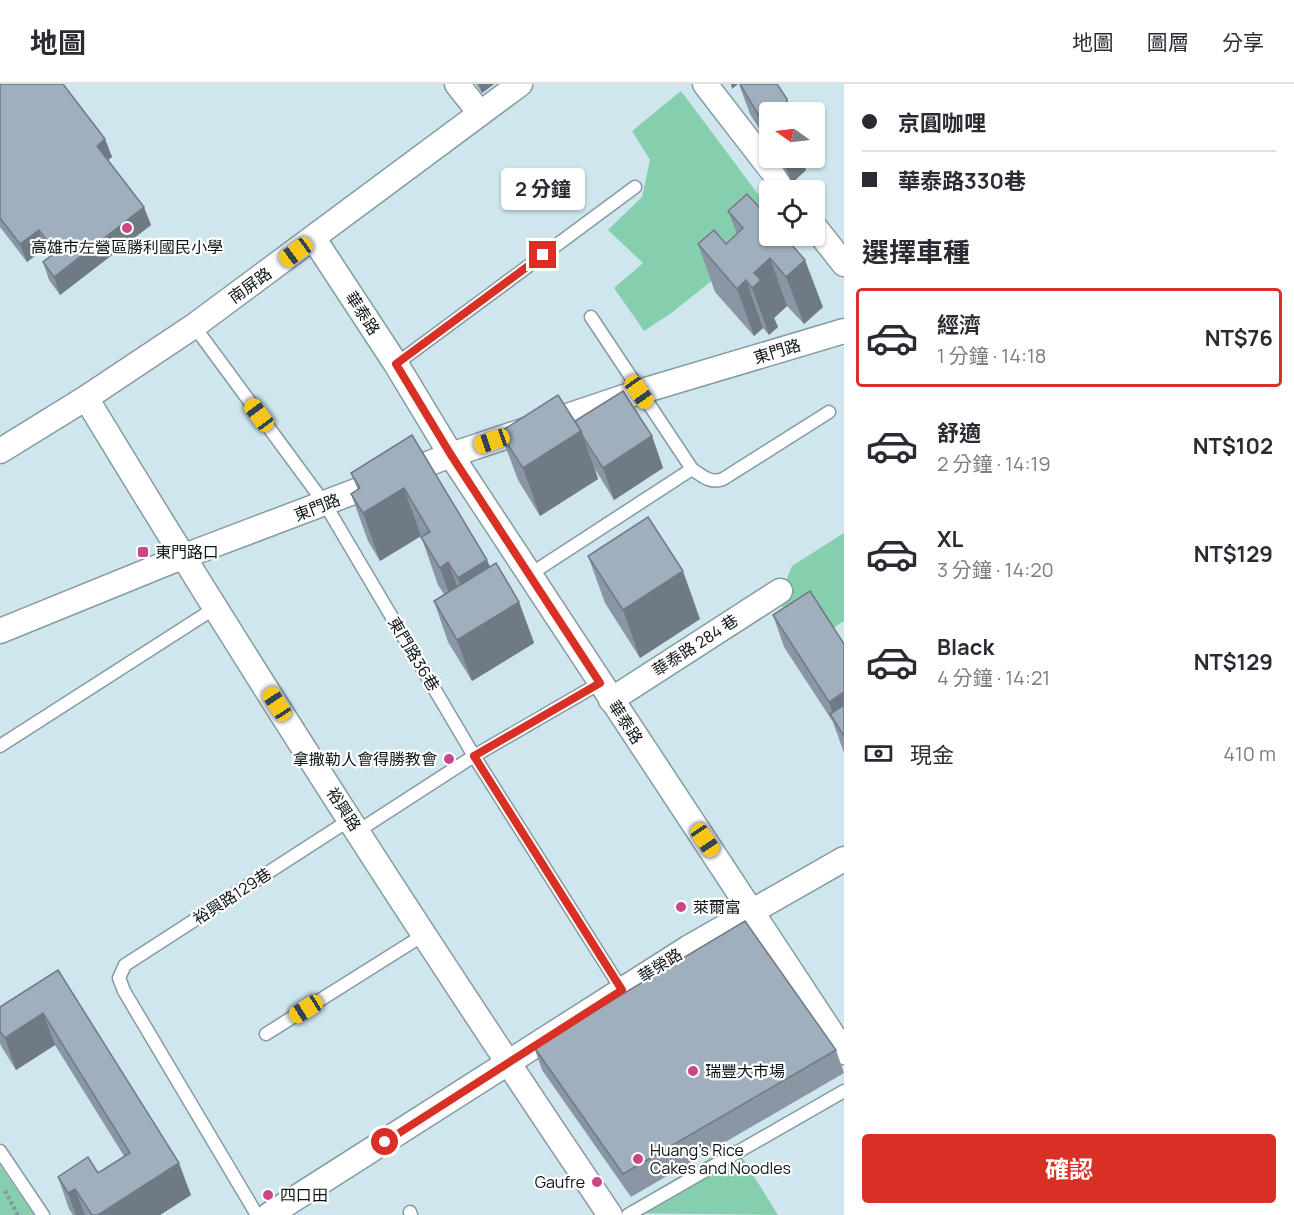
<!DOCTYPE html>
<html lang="zh-TW">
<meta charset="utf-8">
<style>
:root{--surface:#fff;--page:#f7f7f7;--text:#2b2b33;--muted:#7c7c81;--line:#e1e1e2;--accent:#d93025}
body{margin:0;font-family:Manrope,"Noto Sans TC",sans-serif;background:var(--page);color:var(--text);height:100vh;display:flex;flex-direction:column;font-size:22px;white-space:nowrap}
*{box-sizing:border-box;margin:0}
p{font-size:20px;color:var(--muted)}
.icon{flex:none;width:33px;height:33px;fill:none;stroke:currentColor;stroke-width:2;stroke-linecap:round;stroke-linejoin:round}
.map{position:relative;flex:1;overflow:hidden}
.panel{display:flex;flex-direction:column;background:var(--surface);width:450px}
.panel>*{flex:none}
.guide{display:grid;align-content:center;height:132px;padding:0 18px;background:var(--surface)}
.needle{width:39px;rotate:284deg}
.controls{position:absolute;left:759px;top:18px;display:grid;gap:12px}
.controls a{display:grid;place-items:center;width:66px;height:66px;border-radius:6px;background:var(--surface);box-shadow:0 2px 4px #0004;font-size:30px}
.end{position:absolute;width:27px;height:27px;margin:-14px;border:8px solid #d93025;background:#fff;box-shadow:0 0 0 3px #fff}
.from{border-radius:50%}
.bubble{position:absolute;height:42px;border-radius:6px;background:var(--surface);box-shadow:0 2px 4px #0004;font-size:20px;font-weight:700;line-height:42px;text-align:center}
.car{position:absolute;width:18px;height:36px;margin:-18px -9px;border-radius:8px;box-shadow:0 0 4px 2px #0007;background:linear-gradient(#f5c518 24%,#345 0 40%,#f5c518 0 76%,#345 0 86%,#f5c518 0)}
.guide b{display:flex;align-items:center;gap:21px;height:57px;font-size:22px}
.guide b+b{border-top:2px solid var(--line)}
.guide i{width:15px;height:15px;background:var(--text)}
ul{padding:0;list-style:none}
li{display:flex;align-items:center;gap:18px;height:99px;margin:0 12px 9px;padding:0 6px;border:3px solid transparent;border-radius:6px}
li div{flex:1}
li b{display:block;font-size:22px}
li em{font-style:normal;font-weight:700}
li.selected{border-color:var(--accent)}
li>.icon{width:54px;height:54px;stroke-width:1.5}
h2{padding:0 18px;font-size:27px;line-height:72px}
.pay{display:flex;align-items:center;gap:15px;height:66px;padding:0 18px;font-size:22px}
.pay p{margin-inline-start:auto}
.cta{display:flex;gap:12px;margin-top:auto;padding:12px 18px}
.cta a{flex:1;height:69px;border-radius:6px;background:var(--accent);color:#fff;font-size:24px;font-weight:700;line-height:69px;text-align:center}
header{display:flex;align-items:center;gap:36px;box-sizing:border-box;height:84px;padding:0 30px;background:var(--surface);border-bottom:2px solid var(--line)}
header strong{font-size:28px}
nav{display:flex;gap:33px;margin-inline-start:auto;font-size:21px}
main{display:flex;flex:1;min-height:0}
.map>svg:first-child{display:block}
.green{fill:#86cfae}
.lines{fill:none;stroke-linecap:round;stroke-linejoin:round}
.lane-casing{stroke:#859ba2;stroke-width:15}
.street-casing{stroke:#859ba2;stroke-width:27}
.path{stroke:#85969c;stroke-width:4;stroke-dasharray:3 3;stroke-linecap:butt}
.lane{stroke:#fff;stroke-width:12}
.street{stroke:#fff;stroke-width:24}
.wall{fill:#8a96a3}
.shaded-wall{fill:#707a84}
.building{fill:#a0afbd;stroke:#707a84;stroke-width:1.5}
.route{stroke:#d93025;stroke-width:8}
.poi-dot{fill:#cc4687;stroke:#fff;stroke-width:2}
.labels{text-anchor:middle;stroke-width:4.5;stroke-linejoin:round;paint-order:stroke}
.poi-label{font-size:16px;fill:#0d1517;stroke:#fff;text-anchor:start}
.street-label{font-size:16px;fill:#0d1517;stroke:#fff}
</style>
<header>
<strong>地圖</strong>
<nav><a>地圖</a><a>圖層</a><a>分享</a></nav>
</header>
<main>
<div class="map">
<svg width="844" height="1131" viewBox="0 0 844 1131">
<rect width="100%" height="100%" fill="#cfe6ee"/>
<g class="green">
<path d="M681,7L769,125V151L670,230L644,247L614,204L643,179L608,146L642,113L650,76L632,47Z"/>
<path d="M844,449V537L805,563L778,515L792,482Z"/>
<path d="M734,1060L778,1131L617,1129Z"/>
<path d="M0,1081L34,1131H0Z"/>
</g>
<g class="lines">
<g class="lane-casing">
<g id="lane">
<path d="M591,233L692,385C702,392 711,400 723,395L829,328"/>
<path d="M194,242L325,420L474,672L622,906"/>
<path d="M396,280L635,103"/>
<path d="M529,491L692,385"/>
<path d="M0,662L215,524"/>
<path d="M358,747L474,672L600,599"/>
<path d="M266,950L425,850"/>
<path d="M0,1067L43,1131"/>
<path d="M410,1128L411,1131"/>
<path d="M257,1131L124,907L119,894L125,881L351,735"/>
<path d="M628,1131L844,1007"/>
</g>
</g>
<g class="street-casing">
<g id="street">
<path d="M457,0L480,29"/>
<path d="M705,0L787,106"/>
<path d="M814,142L844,180"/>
<path d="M314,155L396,280L451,371L844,968"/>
<path d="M86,314C254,591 429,863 610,1131"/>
<path d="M0,367L86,314L194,242L520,0"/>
<path d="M0,547L182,473L451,371L639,308L844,247"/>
<path d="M611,616L780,507"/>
<path d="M269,1131L688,864L844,775"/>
</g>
</g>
<path class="path" d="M5,1107L18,1131"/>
<use href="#lane" class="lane"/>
<use href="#street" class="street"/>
</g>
<g class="wall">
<path d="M0,0L105,55L112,73L108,76L151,141L60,211L49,196L43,178L51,172L45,164L27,178L0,143Z"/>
<path d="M476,0H494L482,9Z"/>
<path d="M739,0L770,28V62L750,30Z"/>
<path d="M776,74H801L806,86L792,99Z"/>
<path d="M728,127L823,223L804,240L787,222L774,234L778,243L769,251L763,244L754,252L715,208L698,160H726L737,150Z"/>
<path d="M575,337L652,352L663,384L614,416L595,385L598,395L540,432L518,396L500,348Z"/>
<path d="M412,351L490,482L519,518L534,559L472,597L448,558L434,517L444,510L438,501L421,452L380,477L368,457L351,410L358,406L351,389Z"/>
<path d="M588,472L700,535L640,574L605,519Z"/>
<path d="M773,531L844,560V669L833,638L784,563Z"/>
<path d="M58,886L191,1111L160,1131H73L69,1125L58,1093L98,1089L124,1072L55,961L16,986L1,962L0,959V923Z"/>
<path d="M534,963L836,966L844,989L631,1113L542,986Z"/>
</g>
<g class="shaded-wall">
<path d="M479,0H494L482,9Z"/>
<path d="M731,0H738L732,5Z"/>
<path d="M787,15L792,28H785Z"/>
<path d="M105,55L112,73L103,80L97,62Z"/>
<path d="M782,74H801L806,86L792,99Z"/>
<path d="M144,123L151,141L60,211L54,193Z"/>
<path d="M39,146L45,164L27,178L20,160Z"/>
<path d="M770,174L787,222L774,234L778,243L769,251L752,204L754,189Z"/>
<path d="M805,176L823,223L804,240L786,193Z"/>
<path d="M746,196L763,244L754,252L737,205Z"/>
<path d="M581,347L598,395L540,432L523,384Z"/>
<path d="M652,352L663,384L614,416L603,384Z"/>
<path d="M404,404L421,452L380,477L363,429Z"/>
<path d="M487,476L505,523L475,542L458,494Z"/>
<path d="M448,478L466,526L457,531L440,484Z"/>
<path d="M683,487L700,535L640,574L623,526Z"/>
<path d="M519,518L534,559L472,597L457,556Z"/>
<path d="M844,608V648L837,642L829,618Z"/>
<path d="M43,929L55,961L16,986L5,954Z"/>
<path d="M179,1079L191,1111L160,1131H98Z"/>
<path d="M75,1105L85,1131H76L68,1109Z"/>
</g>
<g class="building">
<path d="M0,0H63L105,55L97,62L144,123L54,193L43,178L56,168L39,146L20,160L0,134Z"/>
<path d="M740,0H777L787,15L785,28H770V50Z"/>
<path d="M747,110L770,135V152H784L805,176L786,193L770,174L754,189L761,196L752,204L746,196L737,205L698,160L714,146L726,160L743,144L728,127Z"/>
<path d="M623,307L652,352L603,384L583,353L581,347L575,337Z"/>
<path d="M558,311L581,347L523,384L500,348Z"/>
<path d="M412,351L487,476L458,494L448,478L440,484L421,453L430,448L404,404L363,429L351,410L360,404L351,389Z"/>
<path d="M648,433L683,487L623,526L588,472Z"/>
<path d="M496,479L519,518L457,556L434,517Z"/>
<path d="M810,507L844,560V608L829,618L773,531Z"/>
<path d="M844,621V652L830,630Z"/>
<path d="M745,837L836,966L623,1090L534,963Z"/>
<path d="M58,886L179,1079L98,1131H92L75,1105L68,1109L58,1093L88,1073L98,1089L130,1069L43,929L5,954L0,947V923Z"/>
</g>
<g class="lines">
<path class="route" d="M385,1058L622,906L474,672L600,599L451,371L396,280L543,171"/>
</g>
<g class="poi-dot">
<circle cx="127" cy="144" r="6"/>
<rect x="137" y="462" width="12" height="12" rx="3"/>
<circle cx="449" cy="675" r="6"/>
<circle cx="681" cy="823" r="6"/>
<circle cx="693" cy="987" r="6"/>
<circle cx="638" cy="1075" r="6"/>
<circle cx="597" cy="1098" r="6"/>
<circle cx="268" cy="1111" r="6"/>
</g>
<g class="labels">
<g class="poi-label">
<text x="127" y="169" text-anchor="middle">高雄市左營區勝利國民小學</text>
<text x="155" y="474">東門路口</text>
<text x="437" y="681" text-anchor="end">拿撒勒人會得勝教會</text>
<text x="693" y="829">萊爾富</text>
<text x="705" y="993">瑞豐大市場</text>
<text x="650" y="1072">Huang's Rice<tspan x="650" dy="18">Cakes and Noodles</tspan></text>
<text x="585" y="1104" text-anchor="end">Gaufre</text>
<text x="280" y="1117">四口田</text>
</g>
<g class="street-label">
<text transform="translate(250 201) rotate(-36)" y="6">南屏路</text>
<text transform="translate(363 229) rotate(57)" y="6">華泰路</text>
<text transform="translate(777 267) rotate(-17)" y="6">東門路</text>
<text transform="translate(317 423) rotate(-21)" y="6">東門路</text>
<text transform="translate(695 561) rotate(-33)" y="6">華泰路 284 巷</text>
<text transform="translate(414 570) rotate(59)" y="6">東門路36巷</text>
<text transform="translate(626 638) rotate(57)" y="6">華泰路</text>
<text transform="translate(344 725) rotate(57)" y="6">裕興路</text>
<text transform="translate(232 812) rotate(-33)" y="6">裕興路129巷</text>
<text transform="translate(660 881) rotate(-32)" y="6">華榮路</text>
</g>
</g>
</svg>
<div class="controls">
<a><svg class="needle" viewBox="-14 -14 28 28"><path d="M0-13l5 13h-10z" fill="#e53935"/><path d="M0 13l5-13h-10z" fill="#7c7c81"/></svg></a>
<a><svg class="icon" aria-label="locate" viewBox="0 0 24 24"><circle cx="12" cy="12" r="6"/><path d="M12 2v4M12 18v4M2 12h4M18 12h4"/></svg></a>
</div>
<i class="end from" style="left:385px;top:1058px"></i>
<i class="end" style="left:543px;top:171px"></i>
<div class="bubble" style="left:501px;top:84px;width:84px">2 分鐘</div>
<i class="car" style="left:296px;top:168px;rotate:234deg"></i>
<i class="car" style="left:639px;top:308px;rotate:145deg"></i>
<i class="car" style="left:259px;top:331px;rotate:323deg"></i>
<i class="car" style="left:492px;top:357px;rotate:251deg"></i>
<i class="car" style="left:277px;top:620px;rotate:327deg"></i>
<i class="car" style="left:705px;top:756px;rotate:146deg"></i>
<i class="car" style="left:306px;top:925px;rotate:238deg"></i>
</div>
<section class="panel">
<div class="guide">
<b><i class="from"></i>京圓咖哩</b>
<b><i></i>華泰路330巷</b>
</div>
<h2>選擇車種</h2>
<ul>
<li class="selected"><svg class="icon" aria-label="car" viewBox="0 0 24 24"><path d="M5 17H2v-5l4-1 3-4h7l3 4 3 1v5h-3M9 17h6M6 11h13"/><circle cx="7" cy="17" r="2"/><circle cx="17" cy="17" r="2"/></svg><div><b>經濟</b><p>1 分鐘 · 14:18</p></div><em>NT$76</em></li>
<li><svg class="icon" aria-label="car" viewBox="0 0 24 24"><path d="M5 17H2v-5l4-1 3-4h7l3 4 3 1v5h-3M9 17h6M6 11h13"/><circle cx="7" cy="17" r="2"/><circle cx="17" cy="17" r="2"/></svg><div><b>舒適</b><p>2 分鐘 · 14:19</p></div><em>NT$102</em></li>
<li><svg class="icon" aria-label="car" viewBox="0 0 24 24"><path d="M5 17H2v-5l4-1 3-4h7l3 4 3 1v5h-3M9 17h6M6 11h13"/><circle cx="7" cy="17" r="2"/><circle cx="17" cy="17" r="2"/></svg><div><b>XL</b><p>3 分鐘 · 14:20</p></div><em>NT$129</em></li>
<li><svg class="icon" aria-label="car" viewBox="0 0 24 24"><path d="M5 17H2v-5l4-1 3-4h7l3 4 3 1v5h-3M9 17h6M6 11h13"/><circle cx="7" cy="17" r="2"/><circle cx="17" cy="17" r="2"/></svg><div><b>Black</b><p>4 分鐘 · 14:21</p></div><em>NT$129</em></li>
</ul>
<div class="pay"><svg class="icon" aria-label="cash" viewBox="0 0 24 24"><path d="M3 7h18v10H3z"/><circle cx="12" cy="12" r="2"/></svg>現金<p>410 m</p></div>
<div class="cta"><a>確認</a></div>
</section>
</main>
